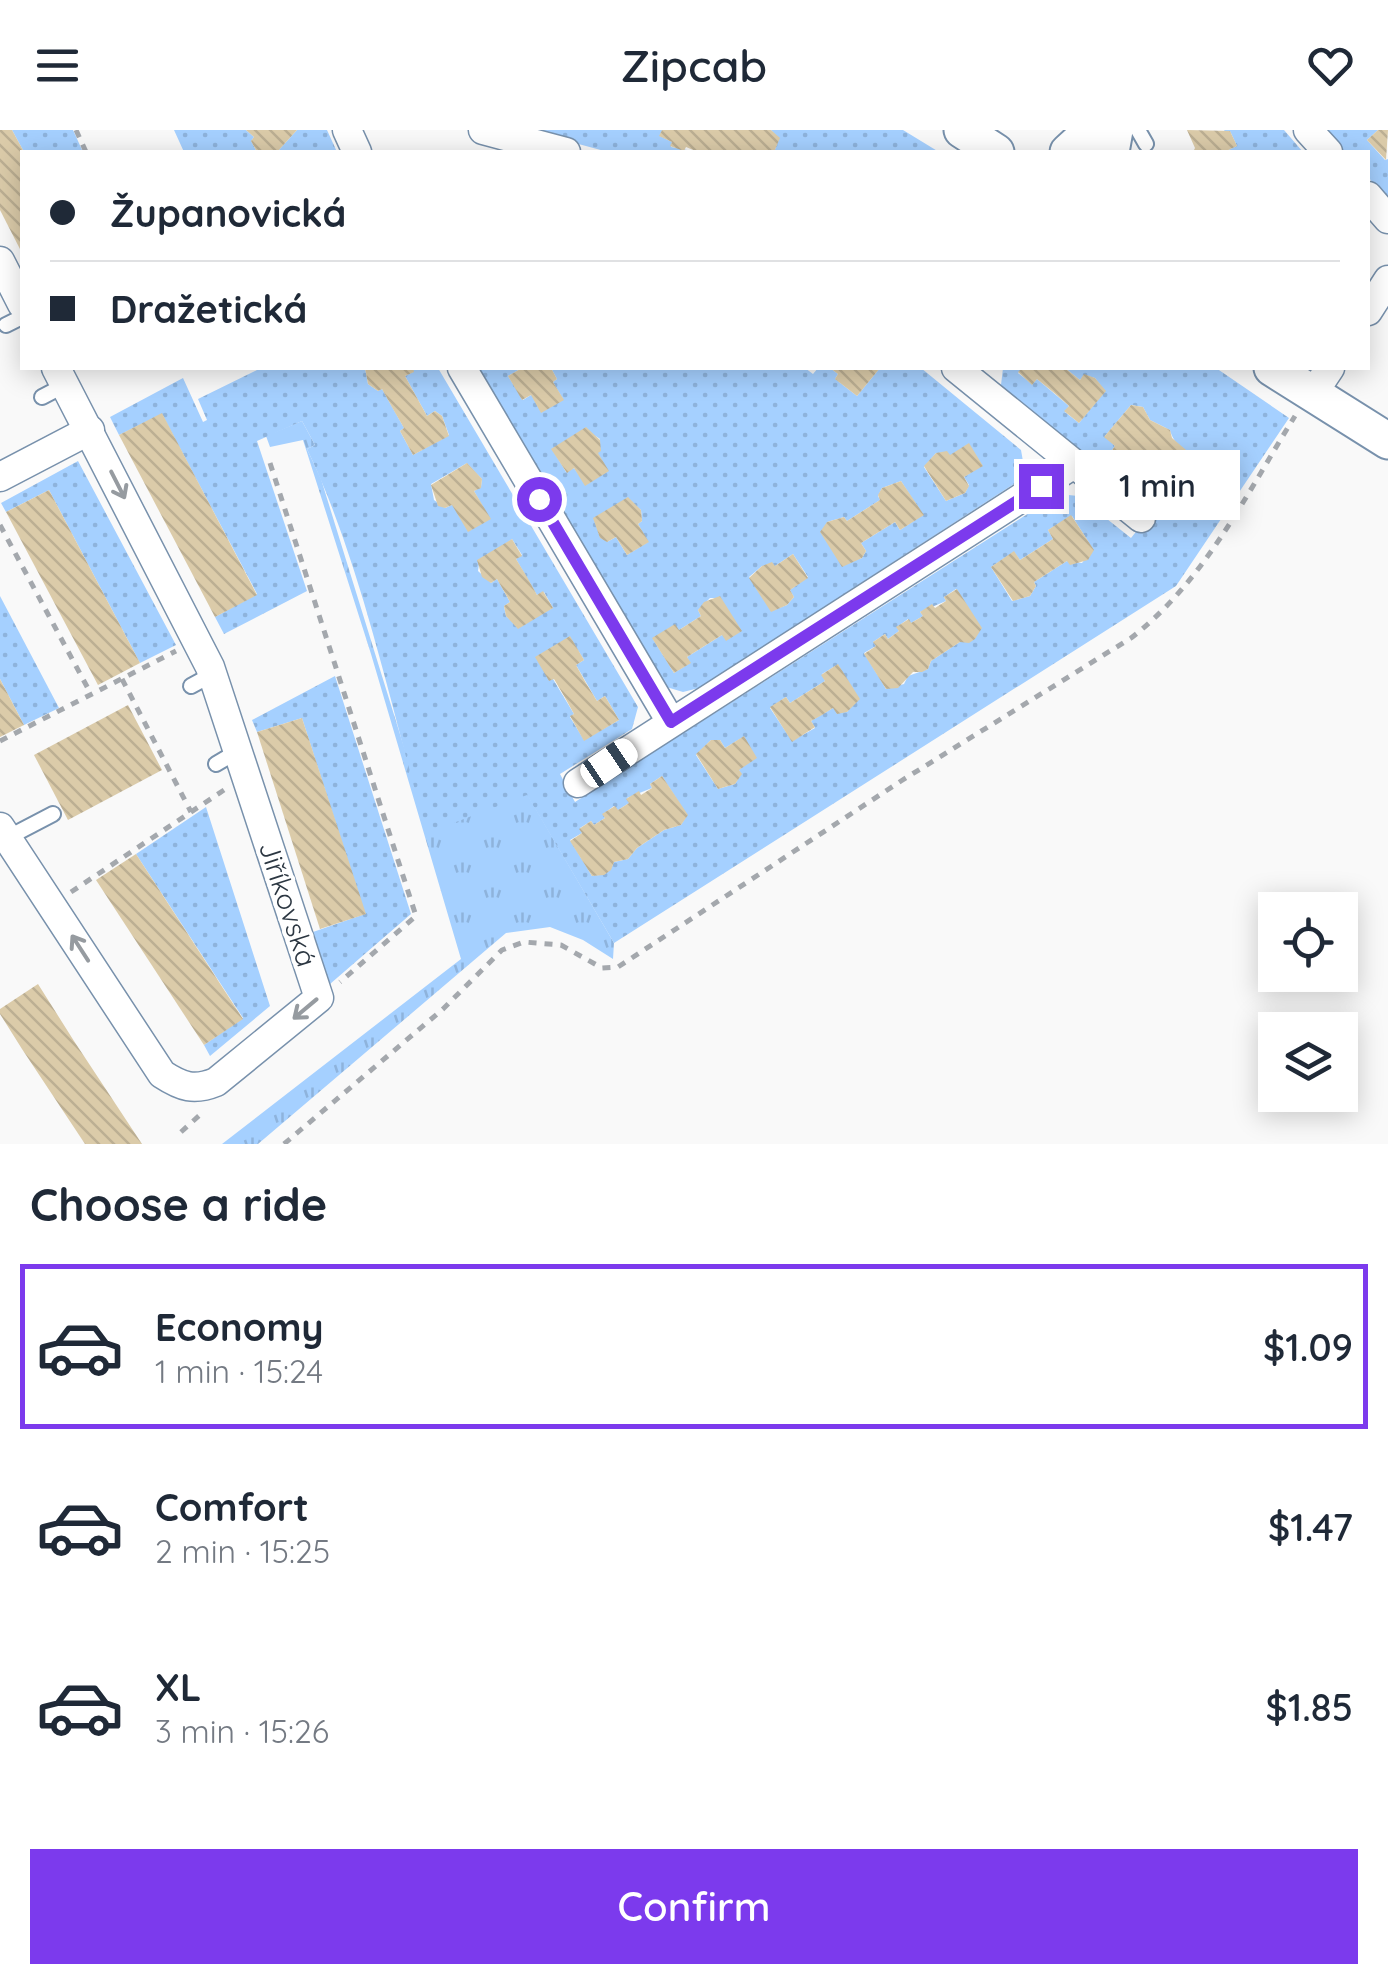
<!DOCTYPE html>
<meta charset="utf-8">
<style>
:root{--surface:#fff;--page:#f6f6f7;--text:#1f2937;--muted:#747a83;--line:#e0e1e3;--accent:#7c3aed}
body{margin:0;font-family:Quicksand,sans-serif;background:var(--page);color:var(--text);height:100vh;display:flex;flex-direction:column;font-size:38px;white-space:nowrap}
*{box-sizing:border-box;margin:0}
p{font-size:32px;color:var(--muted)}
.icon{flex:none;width:55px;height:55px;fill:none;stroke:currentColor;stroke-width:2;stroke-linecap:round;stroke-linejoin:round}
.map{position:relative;height:1014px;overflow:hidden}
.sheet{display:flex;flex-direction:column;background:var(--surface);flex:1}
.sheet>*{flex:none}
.banner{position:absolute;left:20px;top:20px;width:1350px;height:220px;border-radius:0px;box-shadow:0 5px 25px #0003;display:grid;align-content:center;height:220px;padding:0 30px;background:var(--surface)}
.controls{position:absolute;left:1258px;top:762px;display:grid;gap:20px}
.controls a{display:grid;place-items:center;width:100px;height:100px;border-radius:0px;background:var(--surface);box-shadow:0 5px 25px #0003;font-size:50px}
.end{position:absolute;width:45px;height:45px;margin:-22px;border:12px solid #7c3aed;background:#fff;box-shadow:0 0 0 5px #fff}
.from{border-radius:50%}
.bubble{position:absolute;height:70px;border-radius:0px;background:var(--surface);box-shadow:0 5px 25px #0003;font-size:32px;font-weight:600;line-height:70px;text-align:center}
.car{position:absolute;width:30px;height:60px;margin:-30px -15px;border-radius:12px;box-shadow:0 0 8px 2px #0007;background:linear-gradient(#fff 24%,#345 0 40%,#fff 0 76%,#345 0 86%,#fff 0)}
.banner b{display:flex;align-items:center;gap:35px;height:95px;font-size:38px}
.banner b+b{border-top:2px solid var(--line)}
.banner i{width:25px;height:25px;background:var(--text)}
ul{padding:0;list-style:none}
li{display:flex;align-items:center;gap:30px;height:165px;margin:0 20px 15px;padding:0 10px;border:5px solid transparent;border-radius:0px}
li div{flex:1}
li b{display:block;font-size:38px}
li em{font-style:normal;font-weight:600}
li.on{border-color:var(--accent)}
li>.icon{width:90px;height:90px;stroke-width:1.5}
h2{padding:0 30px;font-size:45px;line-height:120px}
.primary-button{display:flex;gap:20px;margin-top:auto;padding:20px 30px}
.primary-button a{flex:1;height:115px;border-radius:0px;background:var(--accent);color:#fff;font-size:40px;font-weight:600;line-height:115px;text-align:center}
header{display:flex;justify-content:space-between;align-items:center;height:130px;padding:0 30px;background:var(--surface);font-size:45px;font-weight:600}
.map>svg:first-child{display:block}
.grass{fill:url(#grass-tufts)}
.garden{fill:url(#garden-dots);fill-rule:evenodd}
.building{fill:url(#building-back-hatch)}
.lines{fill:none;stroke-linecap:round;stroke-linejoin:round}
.service-casing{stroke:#7891ac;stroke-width:18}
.minor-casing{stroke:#7891ac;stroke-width:31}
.tertiary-casing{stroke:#7891ac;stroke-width:39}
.path{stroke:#a4a8ad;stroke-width:5;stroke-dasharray:8 8;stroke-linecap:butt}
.service{stroke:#fff;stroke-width:14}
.minor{stroke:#fff;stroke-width:28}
.tertiary{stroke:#fff;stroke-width:35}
.oneway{stroke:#969ba0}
.route{stroke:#7c3aed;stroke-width:12}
.labels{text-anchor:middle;stroke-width:8;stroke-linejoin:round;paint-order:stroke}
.street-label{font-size:28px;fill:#2c3742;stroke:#fff}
</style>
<header><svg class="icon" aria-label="menu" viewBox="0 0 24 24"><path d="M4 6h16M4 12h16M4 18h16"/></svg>Zipcab<svg class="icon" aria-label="heart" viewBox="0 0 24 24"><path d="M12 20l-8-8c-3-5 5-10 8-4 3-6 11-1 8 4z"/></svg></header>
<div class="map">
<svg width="1388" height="1014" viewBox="0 0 1388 1014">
<defs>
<pattern id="grass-tufts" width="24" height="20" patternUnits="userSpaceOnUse" patternTransform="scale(2.5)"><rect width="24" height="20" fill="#a5d0ff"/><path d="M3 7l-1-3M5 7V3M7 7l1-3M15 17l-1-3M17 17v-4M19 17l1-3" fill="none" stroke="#8eb3dc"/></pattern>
<pattern id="garden-dots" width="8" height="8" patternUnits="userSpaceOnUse" patternTransform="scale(2.5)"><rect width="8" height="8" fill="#a5d0ff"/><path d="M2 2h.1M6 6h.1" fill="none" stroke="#8eb3dc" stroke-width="1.8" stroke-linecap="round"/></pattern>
<pattern id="building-back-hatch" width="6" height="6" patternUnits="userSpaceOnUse" patternTransform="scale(2.5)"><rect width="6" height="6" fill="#dbcba9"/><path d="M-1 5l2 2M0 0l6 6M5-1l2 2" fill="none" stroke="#bcaf93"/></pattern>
</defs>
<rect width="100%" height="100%" fill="#f9f9f9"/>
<path class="grass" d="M302,291L315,315L307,319L321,349L430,701L527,664L614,813L613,829L583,810L550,797L506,803L258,1014H222L461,829L371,524L303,310L270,317L266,306Z"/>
<g class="garden">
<path d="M12,0H73L83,22H24Z"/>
<path d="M174,0H246L254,7L251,11L257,22H184Z"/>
<path d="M297,0H327L337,22H277Z"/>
<path d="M527,0H662L660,6L672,12L671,17L698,22H608Z"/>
<path d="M771,0H903L939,22H774L779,9Z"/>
<path d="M1224,0H1284L1303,22H1224L1237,16L1230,1L1226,3Z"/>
<path d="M1325,0H1378L1367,10L1385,30L1388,29V70L1368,47V22H1345Z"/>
<path d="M261,238H365L368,254L378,261L382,259L404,298L400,301L413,325L449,305L442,286L435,281L427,286L405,246L413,242V238H438L638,577L632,599L560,644L575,672L1059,364L1078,366L1131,408L1151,383L1012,270L1001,255L1003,238H1022L1018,243L1032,254L1037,249L1069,276L1065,282L1079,293L1105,261L1095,248L1084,245L1080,250L1065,238H1216L1289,288L1176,456L614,813L527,665L427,703C391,579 362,434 307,319L315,315L302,291L257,311L307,461L224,504L215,487L257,464L162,284L119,305L110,287L183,248L203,292L207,290L198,269ZM1131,275L1143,277L1150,290L1170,300C1175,321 1199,326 1213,336L1218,347L1188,382L1177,374L1180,369L1170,361L1166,364L1156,356L1158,351L1148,343L1144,346L1134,338L1136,334L1127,325L1112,320L1115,316L1105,306ZM467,333L482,349L481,357L474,361L490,389L452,375L445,378L434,370L431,354ZM1072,386L1093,419L1082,433L1067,431L1034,452L1036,456L1030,466L1012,471L991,437L1014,422L1020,430L1053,409L1048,400ZM512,409L522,425L516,429L537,465L544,462L553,478L516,495L506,486L504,476L510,472L497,449L491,453L478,441L479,434ZM956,459L981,498L931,531L928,539L908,546L904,554L886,559L864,523L876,516L873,512L885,504L888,509L899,501L897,497L908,489L911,493L923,486L920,482L946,471L944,467ZM570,507L584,530L576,535L597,571L605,566L619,590L584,610L570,587L574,584L553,549ZM837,535L856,571L847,582L833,578L811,591L815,598L792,611L770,578L786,567L790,573L825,551L822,544ZM743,607L739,640L741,644L735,654L718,659L696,625L711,610H720L725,618ZM662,646L687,685L681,695L664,700L637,718L628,729L614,732C609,744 604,745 592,746L570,710L582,703L580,698L591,691L594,695L605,688L603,684L614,676L618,680L629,673L627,668L652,658L650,654Z"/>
<path d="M475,238H522L508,246L523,270L531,265L563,269L553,252L557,249L551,238H805L813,244L818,238H830L838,244L835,249L857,266L880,238H921L1021,320L1024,337L1017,352L699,558L683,562L663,556ZM588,301L600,309L586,355L574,338L566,342L552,319ZM936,323L982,335L964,347L969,355L965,363L946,371L924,337ZM901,351L923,385L900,400L895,392L861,413L866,421L862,428L852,431L824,400L827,392L844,387L847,391L880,370L878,366L882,358ZM630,372L641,380L642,391L638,394L648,412L627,425L616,407L607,412L598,403L599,398ZM793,424L808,447L790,460L794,467L787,475L774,480L749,447L762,436H775ZM710,468H717L722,505L687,527L690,533L674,543L653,509L679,500L701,486L698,480Z"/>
<path d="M78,331L176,515L140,533L49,360L6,382L1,373Z"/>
<path d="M0,466L59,578L24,595L0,549Z"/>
<path d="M335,546L411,784L330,854L313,802L365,784L302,588L257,602L252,590Z"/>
<path d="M206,677L270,876L210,926L204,915L243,888L136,724Z"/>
</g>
<g class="building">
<path d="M0,0H12L24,22L22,123L0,80Z"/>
<path d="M246,0H297L277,22H257L251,11L254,7Z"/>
<path d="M662,0H771L780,8L774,22H698L686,17L684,21L670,16L672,12L659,6Z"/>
<path d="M1187,0L1230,1L1237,16L1224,22H1193L1195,18Z"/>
<path d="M1378,0H1388L1386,30L1367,10Z"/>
<path d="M365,238H413L414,242L405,246L427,286L435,281L442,286L449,306L413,325L400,301L404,298L393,279L382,259L378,261L368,254Z"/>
<path d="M522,238H551L557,249L553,252L564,270L541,283L531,265L522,270L508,246Z"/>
<path d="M830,238H880L857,266L835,249L838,244Z"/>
<path d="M1022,238H1065L1080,250L1084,244L1095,248L1106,261L1079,293L1064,281L1069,276L1053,262L1037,249L1032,255L1018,242Z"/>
<path d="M1131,275L1143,277L1150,290L1170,300L1172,308L1199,331H1208L1213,336L1218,347L1188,383L1177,373L1180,369L1170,361L1166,365L1155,355L1158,351L1148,343L1145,347L1133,338L1136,334L1127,325L1123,329L1112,320L1115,316L1104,307Z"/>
<path d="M162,283L257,465L215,487L119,305Z"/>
<path d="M586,297L600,310L601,321L598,323L609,341L585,356L574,338L567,343L551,319Z"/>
<path d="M969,313L983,336L964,347L969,356L965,363L946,371L924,336L936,323L947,321L950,325Z"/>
<path d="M467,333L482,349L481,358L474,361L491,389L468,402L452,375L445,378L438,376L431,355Z"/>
<path d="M901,351L924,385L900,400L895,392L861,413L866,421L862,428L842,437L820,402L827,392L844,387L847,391L880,370L878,365L882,358Z"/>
<path d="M49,360L140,533L98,555L6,382Z"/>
<path d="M628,367L641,380L642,391L638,394L649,412L627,425L616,407L607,412L600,408L593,388Z"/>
<path d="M1071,385L1094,420L1088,430L1070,435L1067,431L1034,452L1036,456L1030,466L1013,471L991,437L1014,421L1020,430L1053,409L1048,400Z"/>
<path d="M512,409L522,426L516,429L527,447L537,465L543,461L553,478L518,499L506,486L504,476L510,472L497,449L491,453L482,447L477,430Z"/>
<path d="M793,424L808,448L790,460L794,467L787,475L771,482L749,448L762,436L772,432L775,436Z"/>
<path d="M957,459L982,498L975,509L969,513L960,512L931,531L928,539L922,542H913L898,558L886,559L864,524L876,516L873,512L885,504L888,509L899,501L896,497L909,489L911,493L923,486L920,482L932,474L935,478L946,471L944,467Z"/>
<path d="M720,466L742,501L726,511L722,505L687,527L691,533L674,543L652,508L675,494L679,500L701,486L698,480L704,472Z"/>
<path d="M570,506L584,530L576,535L586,553L597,571L605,566L619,590L584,611L570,586L574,584L564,566L554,549L549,551L535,527Z"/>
<path d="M838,534L860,569L847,582L837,584L833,578L822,585L811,591L815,597L792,612L770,577L786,567L790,573L825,551L821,545Z"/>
<path d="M0,549L24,595L0,607Z"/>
<path d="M128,575L162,640L68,690L34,625Z"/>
<path d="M302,588L366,784L320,799L257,602Z"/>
<path d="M744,606L757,628L739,640L742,644L735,654L718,659L696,624L711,610H720L725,618Z"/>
<path d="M662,646L688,685L681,695L664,700L637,718L628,729L614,732L611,740L604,745L592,746L570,711L582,703L579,699L591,691L594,695L605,688L602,684L615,676L618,680L629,673L626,669L639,661L641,665L652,658L650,654Z"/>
<path d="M136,724L243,889L204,915L96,750Z"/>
<path d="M38,854L74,911L142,1014H85L22,919L0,884V879Z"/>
</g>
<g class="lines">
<g class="service-casing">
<g id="service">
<path d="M1138,0L1146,14"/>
<path d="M6,195L22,187"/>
<path d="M42,267L65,255"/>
<path d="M191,556L213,544"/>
<path d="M216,634L238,621"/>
<path d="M7,708L53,684"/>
</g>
</g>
<g class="minor-casing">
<g id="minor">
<path d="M347,0L357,22"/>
<path d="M483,0L566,22"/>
<path d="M1308,0L1328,22"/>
<path d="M1368,66L1388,89"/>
<path d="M0,131L22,174"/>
<path d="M1368,181L1388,150"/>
<path d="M462,238L671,592"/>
<path d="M956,238L1141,388"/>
<path d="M1312,265L1330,238"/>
<path d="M0,347L90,300"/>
<path d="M578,653L1074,334"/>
<path d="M0,697L162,944C182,957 194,961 216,952L319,868L210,537L56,238"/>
</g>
</g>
<g class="tertiary-casing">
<g id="tertiary">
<path d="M962,0L996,22"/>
<path d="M1068,22L1092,0"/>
<path d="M1111,22L1115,0"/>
<path d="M1272,238L1388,311"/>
</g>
</g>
<g class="path">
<path d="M76,0L86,22"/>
<path d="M270,333L416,786L340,852"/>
<path d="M0,395L91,564"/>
<path d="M122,549L191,682"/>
<path d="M0,611L176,521"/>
<path d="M71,762L224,660"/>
<path d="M181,1002L202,983"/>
<path d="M284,1014L443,879L502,820L524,812L561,815L602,838L618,837L901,651L1131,508C1204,452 1247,363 1295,286"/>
</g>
<use href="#service" class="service"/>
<use href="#minor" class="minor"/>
<use href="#tertiary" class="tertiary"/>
</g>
<defs><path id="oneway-shaft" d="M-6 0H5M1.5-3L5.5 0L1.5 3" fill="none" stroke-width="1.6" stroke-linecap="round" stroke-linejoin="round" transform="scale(2.5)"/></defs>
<g class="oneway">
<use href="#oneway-shaft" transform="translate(118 355) rotate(63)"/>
<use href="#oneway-shaft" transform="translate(80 818) rotate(-123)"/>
<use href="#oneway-shaft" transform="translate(305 879) rotate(140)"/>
</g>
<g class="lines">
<path class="route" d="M539,369L671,592L1041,356"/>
</g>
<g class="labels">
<g class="street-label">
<text transform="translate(288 774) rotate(72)" y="10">Jiříkovská</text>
</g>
</g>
</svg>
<div class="controls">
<a><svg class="icon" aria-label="locate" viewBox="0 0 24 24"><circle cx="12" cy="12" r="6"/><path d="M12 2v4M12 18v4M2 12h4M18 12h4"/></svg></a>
<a><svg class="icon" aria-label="layers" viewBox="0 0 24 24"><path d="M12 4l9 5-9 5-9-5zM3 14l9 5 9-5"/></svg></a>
</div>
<i class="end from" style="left:539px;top:369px"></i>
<i class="end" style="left:1041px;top:356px"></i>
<div class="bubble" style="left:1075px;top:320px;width:165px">1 min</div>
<i class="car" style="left:609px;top:633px;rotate:56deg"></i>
<div class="banner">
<b><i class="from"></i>Županovická</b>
<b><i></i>Dražetická</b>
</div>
</div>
<section class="sheet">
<h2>Choose a ride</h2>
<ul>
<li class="on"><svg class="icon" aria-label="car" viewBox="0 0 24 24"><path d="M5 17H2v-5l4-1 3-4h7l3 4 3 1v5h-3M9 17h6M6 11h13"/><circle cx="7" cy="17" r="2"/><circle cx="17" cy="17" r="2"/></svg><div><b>Economy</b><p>1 min · 15:24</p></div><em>$1.09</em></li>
<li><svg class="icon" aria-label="car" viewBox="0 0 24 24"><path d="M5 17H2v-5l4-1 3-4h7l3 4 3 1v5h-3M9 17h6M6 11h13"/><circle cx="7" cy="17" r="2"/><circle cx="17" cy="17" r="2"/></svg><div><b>Comfort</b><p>2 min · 15:25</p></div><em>$1.47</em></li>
<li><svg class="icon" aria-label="car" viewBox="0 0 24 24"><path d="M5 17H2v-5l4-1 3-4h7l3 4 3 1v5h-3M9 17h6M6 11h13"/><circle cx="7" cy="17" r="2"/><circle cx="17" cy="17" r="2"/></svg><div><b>XL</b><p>3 min · 15:26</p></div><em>$1.85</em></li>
</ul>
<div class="primary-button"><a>Confirm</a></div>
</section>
